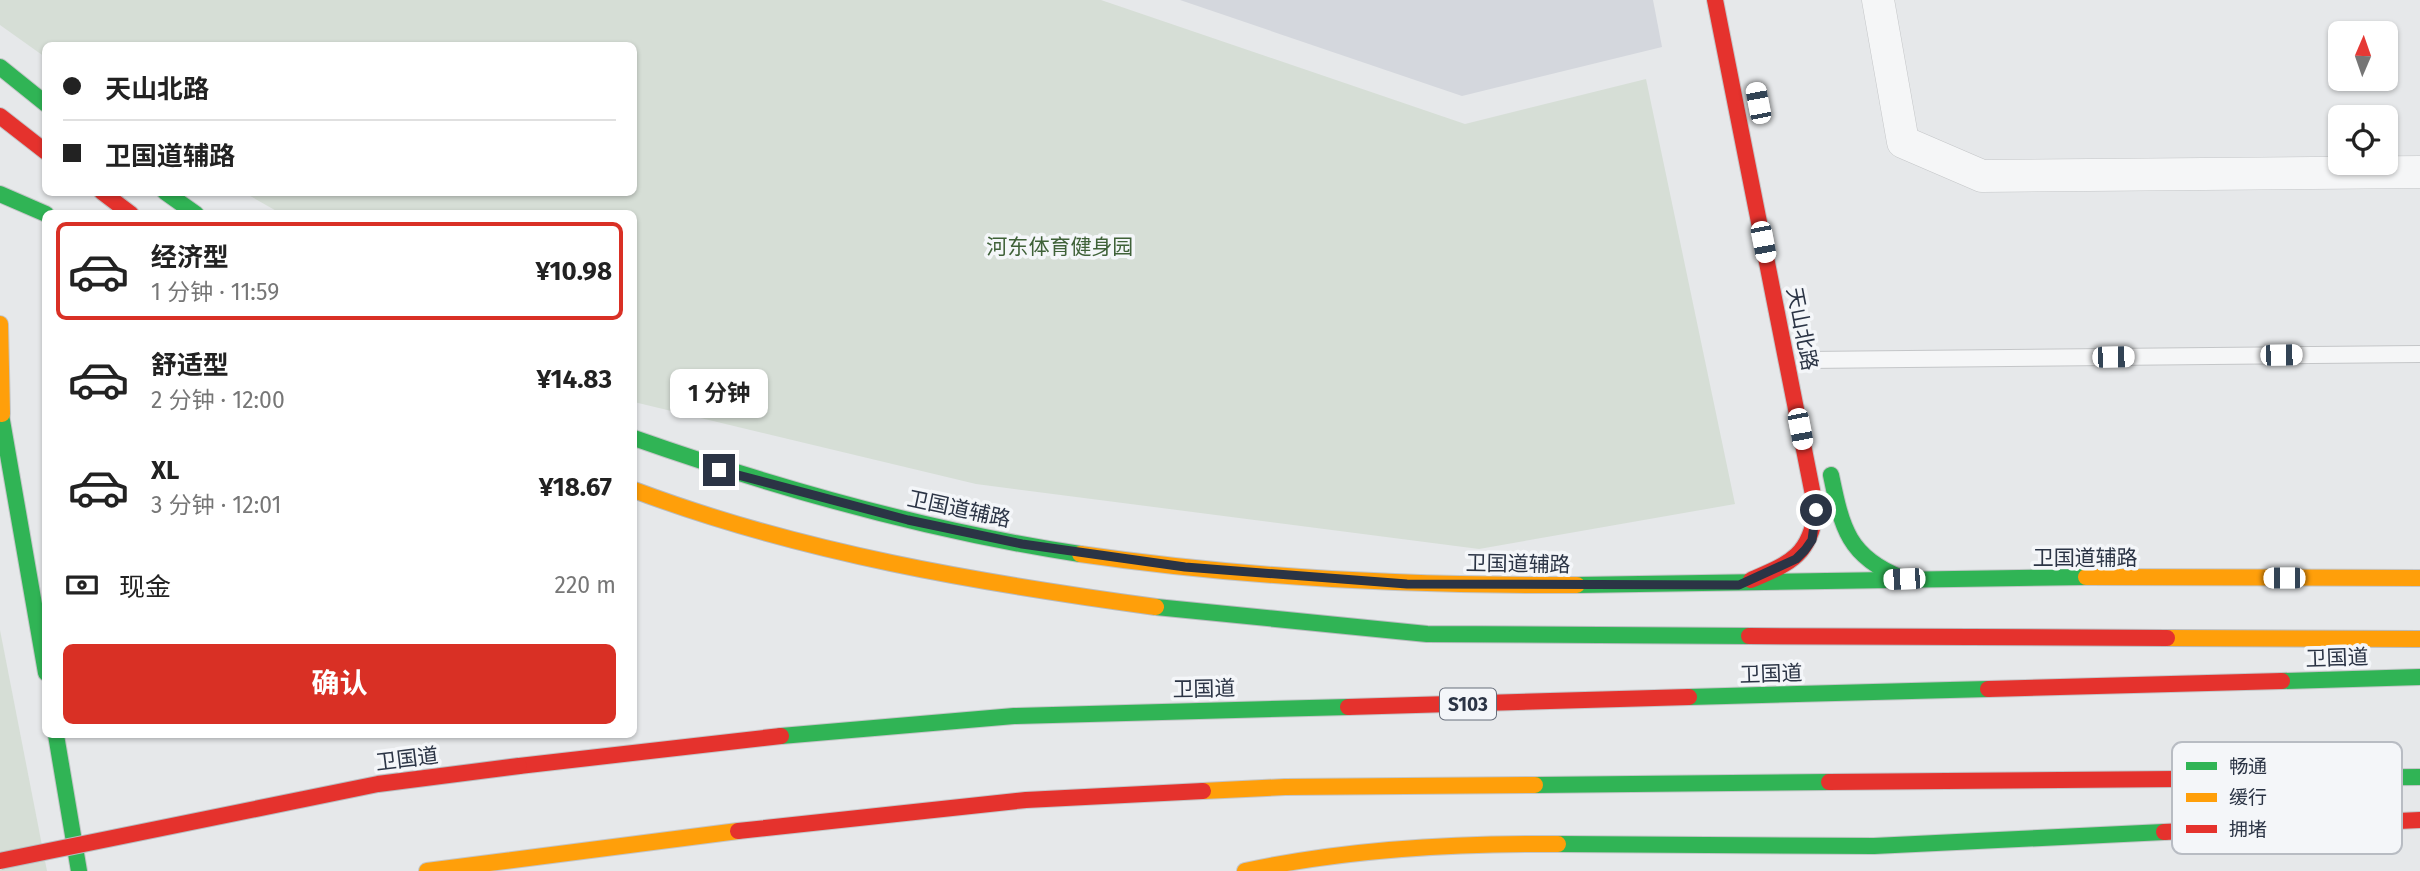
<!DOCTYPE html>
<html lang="zh">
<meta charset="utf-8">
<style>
:root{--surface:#fff;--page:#f6f6f6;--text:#222;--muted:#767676;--line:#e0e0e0;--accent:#d93025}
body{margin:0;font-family:"Fira Sans","Noto Sans SC",sans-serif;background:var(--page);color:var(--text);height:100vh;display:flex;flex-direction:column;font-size:26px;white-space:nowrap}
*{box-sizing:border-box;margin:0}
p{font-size:23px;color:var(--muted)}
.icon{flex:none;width:38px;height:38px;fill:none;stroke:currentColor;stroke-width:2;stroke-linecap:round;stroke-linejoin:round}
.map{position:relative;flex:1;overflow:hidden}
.details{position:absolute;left:42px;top:210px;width:595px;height:528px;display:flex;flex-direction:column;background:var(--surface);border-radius:10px;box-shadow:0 2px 5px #0004}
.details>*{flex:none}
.guide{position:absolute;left:42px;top:42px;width:595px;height:154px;border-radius:10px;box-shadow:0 2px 5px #0004;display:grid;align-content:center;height:154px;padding:0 21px;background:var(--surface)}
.needle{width:46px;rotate:2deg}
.buttons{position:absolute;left:2328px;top:21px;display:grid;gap:14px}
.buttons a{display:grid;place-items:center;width:70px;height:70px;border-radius:10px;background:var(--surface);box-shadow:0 2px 5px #0004;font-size:35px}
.end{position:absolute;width:32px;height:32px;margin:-16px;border:9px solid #2b3445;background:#fff;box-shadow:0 0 0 4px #fff}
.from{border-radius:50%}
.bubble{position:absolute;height:49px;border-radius:10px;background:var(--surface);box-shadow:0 2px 5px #0004;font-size:23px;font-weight:700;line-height:49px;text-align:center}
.car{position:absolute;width:21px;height:42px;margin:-21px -10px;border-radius:9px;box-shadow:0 0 5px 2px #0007;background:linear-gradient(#fff 24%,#345 0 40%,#fff 0 76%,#345 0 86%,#fff 0)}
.guide b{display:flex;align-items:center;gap:24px;height:66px;font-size:26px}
.guide b+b{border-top:2px solid var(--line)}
.guide i{width:18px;height:18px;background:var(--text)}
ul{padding:12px 0 0;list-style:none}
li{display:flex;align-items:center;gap:21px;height:98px;margin:0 14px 10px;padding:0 7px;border:4px solid transparent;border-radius:10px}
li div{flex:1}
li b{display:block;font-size:26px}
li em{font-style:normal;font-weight:700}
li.selected{border-color:var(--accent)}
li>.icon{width:63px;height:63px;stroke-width:1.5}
.pay{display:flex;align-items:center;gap:18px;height:77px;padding:0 21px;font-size:26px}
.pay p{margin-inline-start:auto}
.button{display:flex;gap:14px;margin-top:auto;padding:14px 21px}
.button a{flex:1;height:80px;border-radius:10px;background:var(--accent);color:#fff;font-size:28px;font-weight:700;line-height:80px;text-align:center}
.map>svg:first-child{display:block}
.built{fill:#d4d7dd}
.green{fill:#d6ded6}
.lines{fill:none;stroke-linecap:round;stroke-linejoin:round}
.lane-casing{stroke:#c4c6c8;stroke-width:18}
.street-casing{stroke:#c4c6c8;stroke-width:33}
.fast-casing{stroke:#c4c6c8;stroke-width:18}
.slow-casing{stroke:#c4c6c8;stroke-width:18}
.jam-casing{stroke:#c4c6c8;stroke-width:18}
.lane{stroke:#f5f6f7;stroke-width:16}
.street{stroke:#f5f6f7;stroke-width:32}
.fast{stroke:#30b455;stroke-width:16}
.slow{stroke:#ff9f0a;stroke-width:16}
.jam{stroke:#e5322d;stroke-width:16}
.fast-bridge-casing{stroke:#b8bbbf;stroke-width:18;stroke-linecap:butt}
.slow-bridge-casing{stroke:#b8bbbf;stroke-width:18;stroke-linecap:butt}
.jam-bridge-casing{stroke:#b8bbbf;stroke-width:18;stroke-linecap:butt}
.fast-bridge{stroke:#30b455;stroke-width:16}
.slow-bridge{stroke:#ff9f0a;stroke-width:16}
.jam-bridge{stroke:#e5322d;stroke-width:16}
.route{stroke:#2b3445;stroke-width:9}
.labels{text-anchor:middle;stroke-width:7;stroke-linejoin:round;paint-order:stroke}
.shield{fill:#f4f6f9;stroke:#676e7b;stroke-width:2}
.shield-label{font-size:19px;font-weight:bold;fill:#2b3445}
.park-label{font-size:21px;fill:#3f6138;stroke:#f4f6f9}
.street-label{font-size:21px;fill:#2b3445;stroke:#f4f6f9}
.key{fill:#f4f6f9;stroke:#b8bcc3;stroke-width:2}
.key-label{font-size:19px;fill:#2b3445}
</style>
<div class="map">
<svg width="2420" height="871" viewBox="0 0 2420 871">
<rect width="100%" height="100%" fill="#e6e8ea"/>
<path class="built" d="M1180,0H1653L1662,47L1462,96Z"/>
<g class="green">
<path d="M0,0H1101L1465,124L1646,79L1735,504L1479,549L976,484L634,402V214L280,213L245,193L634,192V46H46L45,57L0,25Z"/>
<path d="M0,630L47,871H0Z"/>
</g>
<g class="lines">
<g class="lane-casing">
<path id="lane" d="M1807,360L2420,354"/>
</g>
<g class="street-casing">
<path id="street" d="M1878,0L1903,142L1982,176L2420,172"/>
</g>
<g class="fast-casing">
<g id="fast">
<path d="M0,67L46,104"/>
<path d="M165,192L196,214"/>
<path d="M0,194L46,214"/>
<path d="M0,409L46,673"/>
<path d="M634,438C779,489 928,531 1080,554"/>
<path d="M1831,475C1842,528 1848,557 1902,578"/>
<path d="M1577,585L2086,577"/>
<path d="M2282,681L2420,677"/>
<path d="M1689,697L1988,689"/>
<path d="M56,735L79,871"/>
<path d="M781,736L1014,716L1348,707"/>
<path d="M2301,778L2420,777"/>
<path d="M1535,785L1829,782"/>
<path d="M1558,844L1874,846L2164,832"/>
</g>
</g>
<g class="slow-casing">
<g id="slow">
<path d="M0,324L2,414"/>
<path d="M1080,554C1245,578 1411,586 1577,585"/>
<path d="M2086,577L2420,578"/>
<path d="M1203,791L1285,787L1535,785"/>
<path d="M427,871L738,831"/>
<path d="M1245,871C1347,849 1454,843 1558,844"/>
</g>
</g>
<g class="jam-casing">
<g id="jam">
<path d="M1715,0L1816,510C1810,556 1790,563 1751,580"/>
<path d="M0,116L46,152"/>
<path d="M102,192L131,214"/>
<path d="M1988,689L2282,681"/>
<path d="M1348,707L1689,697"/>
<path d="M519,766L781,736"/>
<path d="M1829,782L2301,778"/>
<path d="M738,831L1026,800L1203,791"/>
<path d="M2164,832L2420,820"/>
</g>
</g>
<use href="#lane" class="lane"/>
<use href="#street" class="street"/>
<use href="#fast" class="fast"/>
<use href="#slow" class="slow"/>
<use href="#jam" class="jam"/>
<g class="fast-bridge-casing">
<path id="fast-bridge" d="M1156,607L1427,634L1749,636"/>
</g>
<g class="slow-bridge-casing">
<g id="slow-bridge">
<path d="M634,490C801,553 980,583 1156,607"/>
<path d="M2167,638L2420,639"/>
</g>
</g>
<g class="jam-bridge-casing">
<g id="jam-bridge">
<path d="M1749,636L2167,638"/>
<path d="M0,861L378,784L519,766"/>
</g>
</g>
<use href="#fast-bridge" class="fast-bridge"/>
<use href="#slow-bridge" class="slow-bridge"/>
<use href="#jam-bridge" class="jam-bridge"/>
</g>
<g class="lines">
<path class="route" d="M719,470L908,520L1022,544L1185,567L1407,584L1739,585L1796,559L1805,550L1812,540L1816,510"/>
</g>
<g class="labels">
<rect class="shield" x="1440" y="688.5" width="56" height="31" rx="5"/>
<g class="shield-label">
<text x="1468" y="711">S103</text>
</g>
<g class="park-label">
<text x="1060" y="254">河东体育健身园</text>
</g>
<g class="street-label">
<text transform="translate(1802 329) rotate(79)" y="7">天山北路</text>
<text transform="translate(959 509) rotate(12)" y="7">卫国道辅路</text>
<text x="2085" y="565">卫国道辅路</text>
<text transform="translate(1518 564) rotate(1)" y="7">卫国道辅路</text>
<text transform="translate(2337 658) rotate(-2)" y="7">卫国道</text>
<text transform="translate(1771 674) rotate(-2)" y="7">卫国道</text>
<text transform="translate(1204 689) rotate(-1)" y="7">卫国道</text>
<text transform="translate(407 759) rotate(-7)" y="7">卫国道</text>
</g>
</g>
<rect x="2172" y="742" width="230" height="112" rx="10" class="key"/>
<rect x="2186" y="762" width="31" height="8" fill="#30b455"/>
<rect x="2186" y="793" width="31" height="9" fill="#ff9f0a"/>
<rect x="2186" y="825" width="31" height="8" fill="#e5322d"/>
<g class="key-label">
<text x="2229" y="773">畅通</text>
<text x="2229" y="804">缓行</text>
<text x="2229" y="836">拥堵</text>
</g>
</svg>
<div class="buttons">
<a><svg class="needle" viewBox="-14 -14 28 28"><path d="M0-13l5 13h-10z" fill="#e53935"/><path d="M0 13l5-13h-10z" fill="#767676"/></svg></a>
<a><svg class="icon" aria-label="locate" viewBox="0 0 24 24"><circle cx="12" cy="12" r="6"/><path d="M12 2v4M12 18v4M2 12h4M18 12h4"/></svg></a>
</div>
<i class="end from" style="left:1816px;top:510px"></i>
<i class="end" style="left:719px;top:470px"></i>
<div class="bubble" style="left:670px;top:369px;width:98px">1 分钟</div>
<i class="car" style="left:1758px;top:103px;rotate:349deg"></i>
<i class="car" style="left:1763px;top:242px;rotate:169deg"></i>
<i class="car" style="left:2281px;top:355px;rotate:89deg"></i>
<i class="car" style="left:2113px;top:357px;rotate:89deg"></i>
<i class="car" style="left:1800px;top:429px;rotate:169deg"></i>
<i class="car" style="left:2284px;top:578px;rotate:270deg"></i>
<i class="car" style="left:1904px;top:579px;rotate:268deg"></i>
<div class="guide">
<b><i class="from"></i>天山北路</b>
<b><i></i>卫国道辅路</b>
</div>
<section class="details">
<ul>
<li class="selected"><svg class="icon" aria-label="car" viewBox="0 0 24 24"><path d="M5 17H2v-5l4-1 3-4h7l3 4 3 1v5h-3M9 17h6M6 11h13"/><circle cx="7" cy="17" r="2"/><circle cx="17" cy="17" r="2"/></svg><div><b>经济型</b><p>1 分钟 · 11:59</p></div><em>¥10.98</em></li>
<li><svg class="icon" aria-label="car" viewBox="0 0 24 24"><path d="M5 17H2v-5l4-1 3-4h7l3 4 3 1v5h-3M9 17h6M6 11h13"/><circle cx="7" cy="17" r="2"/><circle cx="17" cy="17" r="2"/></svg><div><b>舒适型</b><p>2 分钟 · 12:00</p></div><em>¥14.83</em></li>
<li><svg class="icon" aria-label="car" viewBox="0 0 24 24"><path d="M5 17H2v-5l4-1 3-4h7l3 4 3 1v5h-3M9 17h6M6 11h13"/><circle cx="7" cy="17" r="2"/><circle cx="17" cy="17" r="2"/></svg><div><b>XL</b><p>3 分钟 · 12:01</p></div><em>¥18.67</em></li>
</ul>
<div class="pay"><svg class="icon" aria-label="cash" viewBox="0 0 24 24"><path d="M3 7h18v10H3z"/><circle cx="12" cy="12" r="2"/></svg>现金<p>220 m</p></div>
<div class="button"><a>确认</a></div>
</section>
</div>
